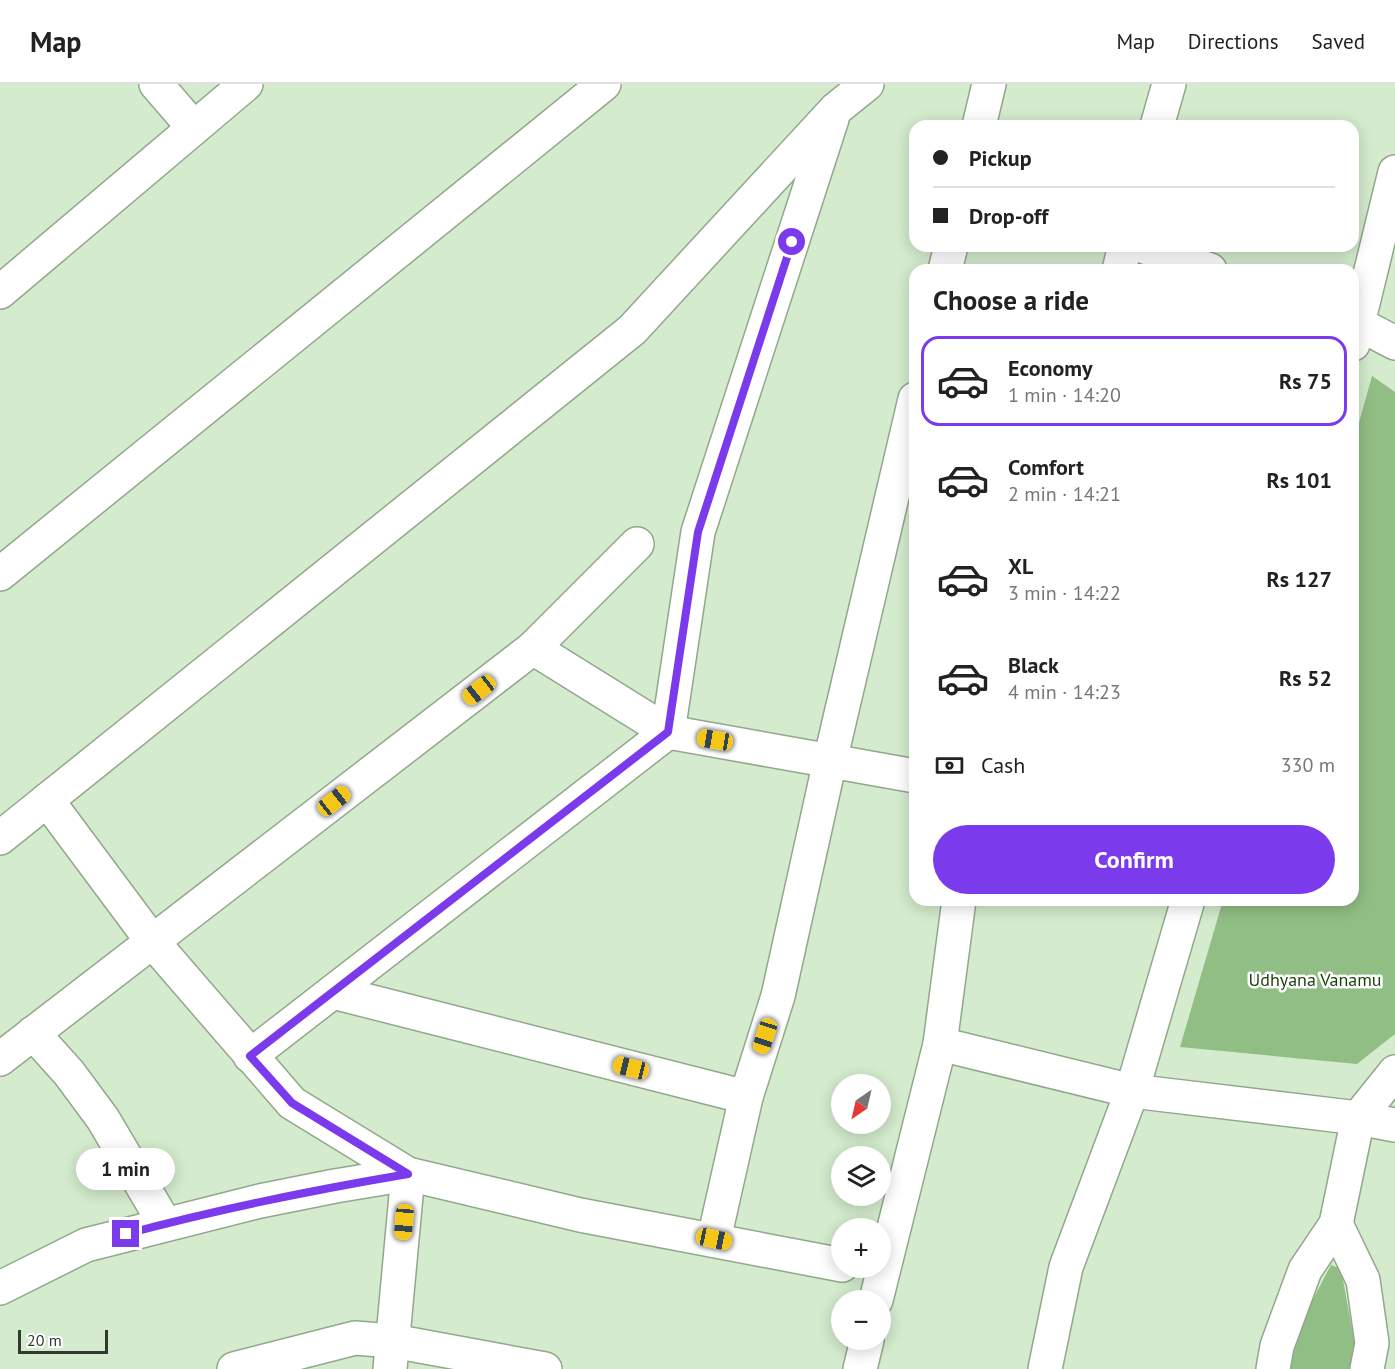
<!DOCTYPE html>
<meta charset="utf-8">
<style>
:root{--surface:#fff;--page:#f6f6f6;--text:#222;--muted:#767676;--line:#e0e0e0;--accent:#7c3aed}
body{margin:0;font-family:"PT Sans",sans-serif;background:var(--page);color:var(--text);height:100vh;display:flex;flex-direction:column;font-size:22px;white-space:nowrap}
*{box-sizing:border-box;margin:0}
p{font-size:20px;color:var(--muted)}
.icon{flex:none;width:33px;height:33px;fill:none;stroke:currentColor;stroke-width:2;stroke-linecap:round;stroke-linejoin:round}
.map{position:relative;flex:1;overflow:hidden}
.drawer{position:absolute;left:909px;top:180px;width:450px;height:642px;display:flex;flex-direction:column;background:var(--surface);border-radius:18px;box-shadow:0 3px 15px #0003}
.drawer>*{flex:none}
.top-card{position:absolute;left:909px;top:36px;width:450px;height:132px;border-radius:18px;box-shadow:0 3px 15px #0003;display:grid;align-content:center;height:132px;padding:0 24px;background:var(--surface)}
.needle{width:39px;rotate:214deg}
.buttons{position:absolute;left:831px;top:990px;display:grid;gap:12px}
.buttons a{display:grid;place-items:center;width:60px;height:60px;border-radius:50%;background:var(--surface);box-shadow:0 3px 15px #0003;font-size:30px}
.scale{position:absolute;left:18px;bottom:15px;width:90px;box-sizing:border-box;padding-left:6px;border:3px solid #313a2e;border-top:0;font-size:16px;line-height:21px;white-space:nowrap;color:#313a2e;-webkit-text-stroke:4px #fff;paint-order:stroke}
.end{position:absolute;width:27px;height:27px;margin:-14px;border:8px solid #7c3aed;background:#fff;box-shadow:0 0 0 3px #fff}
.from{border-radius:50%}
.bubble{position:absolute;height:42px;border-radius:21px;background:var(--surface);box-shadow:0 3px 15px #0003;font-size:20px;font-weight:800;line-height:42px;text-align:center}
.car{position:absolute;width:18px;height:36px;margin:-18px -9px;border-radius:8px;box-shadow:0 0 4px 2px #0007;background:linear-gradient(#f5c518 24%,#345 0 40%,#f5c518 0 76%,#345 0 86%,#f5c518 0)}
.top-card b{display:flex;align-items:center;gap:21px;height:57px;font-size:22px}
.top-card b+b{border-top:2px solid var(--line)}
.top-card i{width:15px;height:15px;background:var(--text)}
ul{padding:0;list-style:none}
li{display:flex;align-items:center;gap:18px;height:90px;margin:0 12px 9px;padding:0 12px;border:3px solid transparent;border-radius:18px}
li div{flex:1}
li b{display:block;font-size:22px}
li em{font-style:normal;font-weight:800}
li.current{border-color:var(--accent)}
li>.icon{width:54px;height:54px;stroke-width:1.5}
h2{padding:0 24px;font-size:27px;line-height:72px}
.pay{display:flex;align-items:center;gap:15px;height:66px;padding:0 24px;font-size:22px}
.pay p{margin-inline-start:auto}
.cta{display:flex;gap:12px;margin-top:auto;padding:12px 24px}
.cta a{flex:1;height:69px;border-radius:36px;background:var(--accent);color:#fff;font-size:24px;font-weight:800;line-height:69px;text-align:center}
header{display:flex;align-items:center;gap:36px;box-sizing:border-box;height:84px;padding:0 30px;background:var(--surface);border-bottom:2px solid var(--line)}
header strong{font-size:28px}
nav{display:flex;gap:33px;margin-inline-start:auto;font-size:21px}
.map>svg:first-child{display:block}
.green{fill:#91be84}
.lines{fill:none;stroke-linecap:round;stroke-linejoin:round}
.minor-casing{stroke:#92a78b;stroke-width:36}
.minor{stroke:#fff;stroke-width:33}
.route{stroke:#7c3aed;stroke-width:8}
.labels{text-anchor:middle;stroke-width:5;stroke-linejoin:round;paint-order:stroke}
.park-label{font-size:18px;fill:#193e0a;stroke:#fff}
</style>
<header>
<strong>Map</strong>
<nav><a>Map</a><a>Directions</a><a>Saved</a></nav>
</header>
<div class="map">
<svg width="1395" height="1285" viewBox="0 0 1395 1285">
<rect width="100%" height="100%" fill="#d4ebcd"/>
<g class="green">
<path d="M1372,292L1395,308V950L1357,980L1180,963L1223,816H1353V360Z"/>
<path d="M1331,1181L1341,1185L1355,1262L1350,1285H1290L1301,1238Z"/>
</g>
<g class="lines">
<g class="minor-casing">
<g id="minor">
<path d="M156,0L194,44"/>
<path d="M979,42L989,0"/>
<path d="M1157,42L1169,0"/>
<path d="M1142,162L1210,186"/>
<path d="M945,186L951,162"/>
<path d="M1119,186L1125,162"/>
<path d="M0,208L246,0"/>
<path d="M1353,237L1395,259"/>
<path d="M1353,260L1395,88"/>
<path d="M0,490L604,0"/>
<path d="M533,564L668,648L698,448L832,35"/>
<path d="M47,716L152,857L292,1019L408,1090L580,1131L842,1181"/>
<path d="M0,754L632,246L836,25L867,0"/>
<path d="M333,908L746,1013"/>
<path d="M33,949L69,989L103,1035L165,1140"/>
<path d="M940,960L1132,1007L1358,1034L1395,1041"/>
<path d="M250,972L668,648L915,692"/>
<path d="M0,975L533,564L637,460"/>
<path d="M1336,1140L1363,1196L1372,1259L1367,1285"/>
<path d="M714,1155L746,1013L778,912L830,677L915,315"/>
<path d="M0,1204L86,1161L260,1117L335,1102L408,1090"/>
<path d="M876,1216L940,960L959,816"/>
<path d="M234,1285L355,1254L393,1257L545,1285"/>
<path d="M390,1285L408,1090"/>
<path d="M860,1285L867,1256"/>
<path d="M1045,1285L1066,1183L1132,1007L1188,816"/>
<path d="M1273,1285L1277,1262L1305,1186L1336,1140L1358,1034L1395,988"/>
</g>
</g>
<use href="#minor" class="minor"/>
</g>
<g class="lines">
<path class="route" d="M126,1150C219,1125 313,1106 408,1090L292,1019L250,972L668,648L698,448L792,158"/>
</g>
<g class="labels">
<g class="park-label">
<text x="1315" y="902">Udhyana Vanamu</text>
</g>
</g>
</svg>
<div class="buttons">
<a><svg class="needle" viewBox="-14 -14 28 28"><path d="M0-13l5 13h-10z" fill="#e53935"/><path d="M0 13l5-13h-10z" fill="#767676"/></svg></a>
<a><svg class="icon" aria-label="layers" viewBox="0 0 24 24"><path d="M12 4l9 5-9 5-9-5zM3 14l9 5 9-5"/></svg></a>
<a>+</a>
<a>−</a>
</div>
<div class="scale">20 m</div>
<i class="end from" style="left:792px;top:158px"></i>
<i class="end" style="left:126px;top:1150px"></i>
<div class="bubble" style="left:76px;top:1064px;width:99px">1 min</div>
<i class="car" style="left:479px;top:606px;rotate:232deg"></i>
<i class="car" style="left:715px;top:656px;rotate:280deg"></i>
<i class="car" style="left:334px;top:717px;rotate:52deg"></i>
<i class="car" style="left:765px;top:952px;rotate:198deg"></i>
<i class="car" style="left:631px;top:984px;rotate:284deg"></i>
<i class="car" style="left:404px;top:1138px;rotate:185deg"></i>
<i class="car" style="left:714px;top:1155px;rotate:102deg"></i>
<div class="top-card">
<b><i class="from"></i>Pickup</b>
<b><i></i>Drop-off</b>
</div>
<section class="drawer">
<h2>Choose a ride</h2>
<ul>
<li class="current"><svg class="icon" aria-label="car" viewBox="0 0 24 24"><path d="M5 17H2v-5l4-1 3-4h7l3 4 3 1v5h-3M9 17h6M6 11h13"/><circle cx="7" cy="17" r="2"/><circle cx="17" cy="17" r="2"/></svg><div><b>Economy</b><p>1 min · 14:20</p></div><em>Rs 75</em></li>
<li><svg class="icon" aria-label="car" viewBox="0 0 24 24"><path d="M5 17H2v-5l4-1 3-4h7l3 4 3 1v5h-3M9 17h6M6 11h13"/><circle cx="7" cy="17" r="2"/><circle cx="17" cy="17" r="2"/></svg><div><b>Comfort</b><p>2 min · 14:21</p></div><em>Rs 101</em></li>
<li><svg class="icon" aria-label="car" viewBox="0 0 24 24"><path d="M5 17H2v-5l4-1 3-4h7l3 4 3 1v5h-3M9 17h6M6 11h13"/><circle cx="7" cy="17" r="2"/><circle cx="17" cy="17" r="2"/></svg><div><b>XL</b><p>3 min · 14:22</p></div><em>Rs 127</em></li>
<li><svg class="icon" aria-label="car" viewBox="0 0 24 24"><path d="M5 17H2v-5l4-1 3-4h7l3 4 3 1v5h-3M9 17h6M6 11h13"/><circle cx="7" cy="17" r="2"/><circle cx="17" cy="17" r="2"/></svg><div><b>Black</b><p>4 min · 14:23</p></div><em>Rs 52</em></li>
</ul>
<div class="pay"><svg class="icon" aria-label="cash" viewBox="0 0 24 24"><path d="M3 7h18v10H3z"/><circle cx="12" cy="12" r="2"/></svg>Cash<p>330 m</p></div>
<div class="cta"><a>Confirm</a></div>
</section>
</div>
